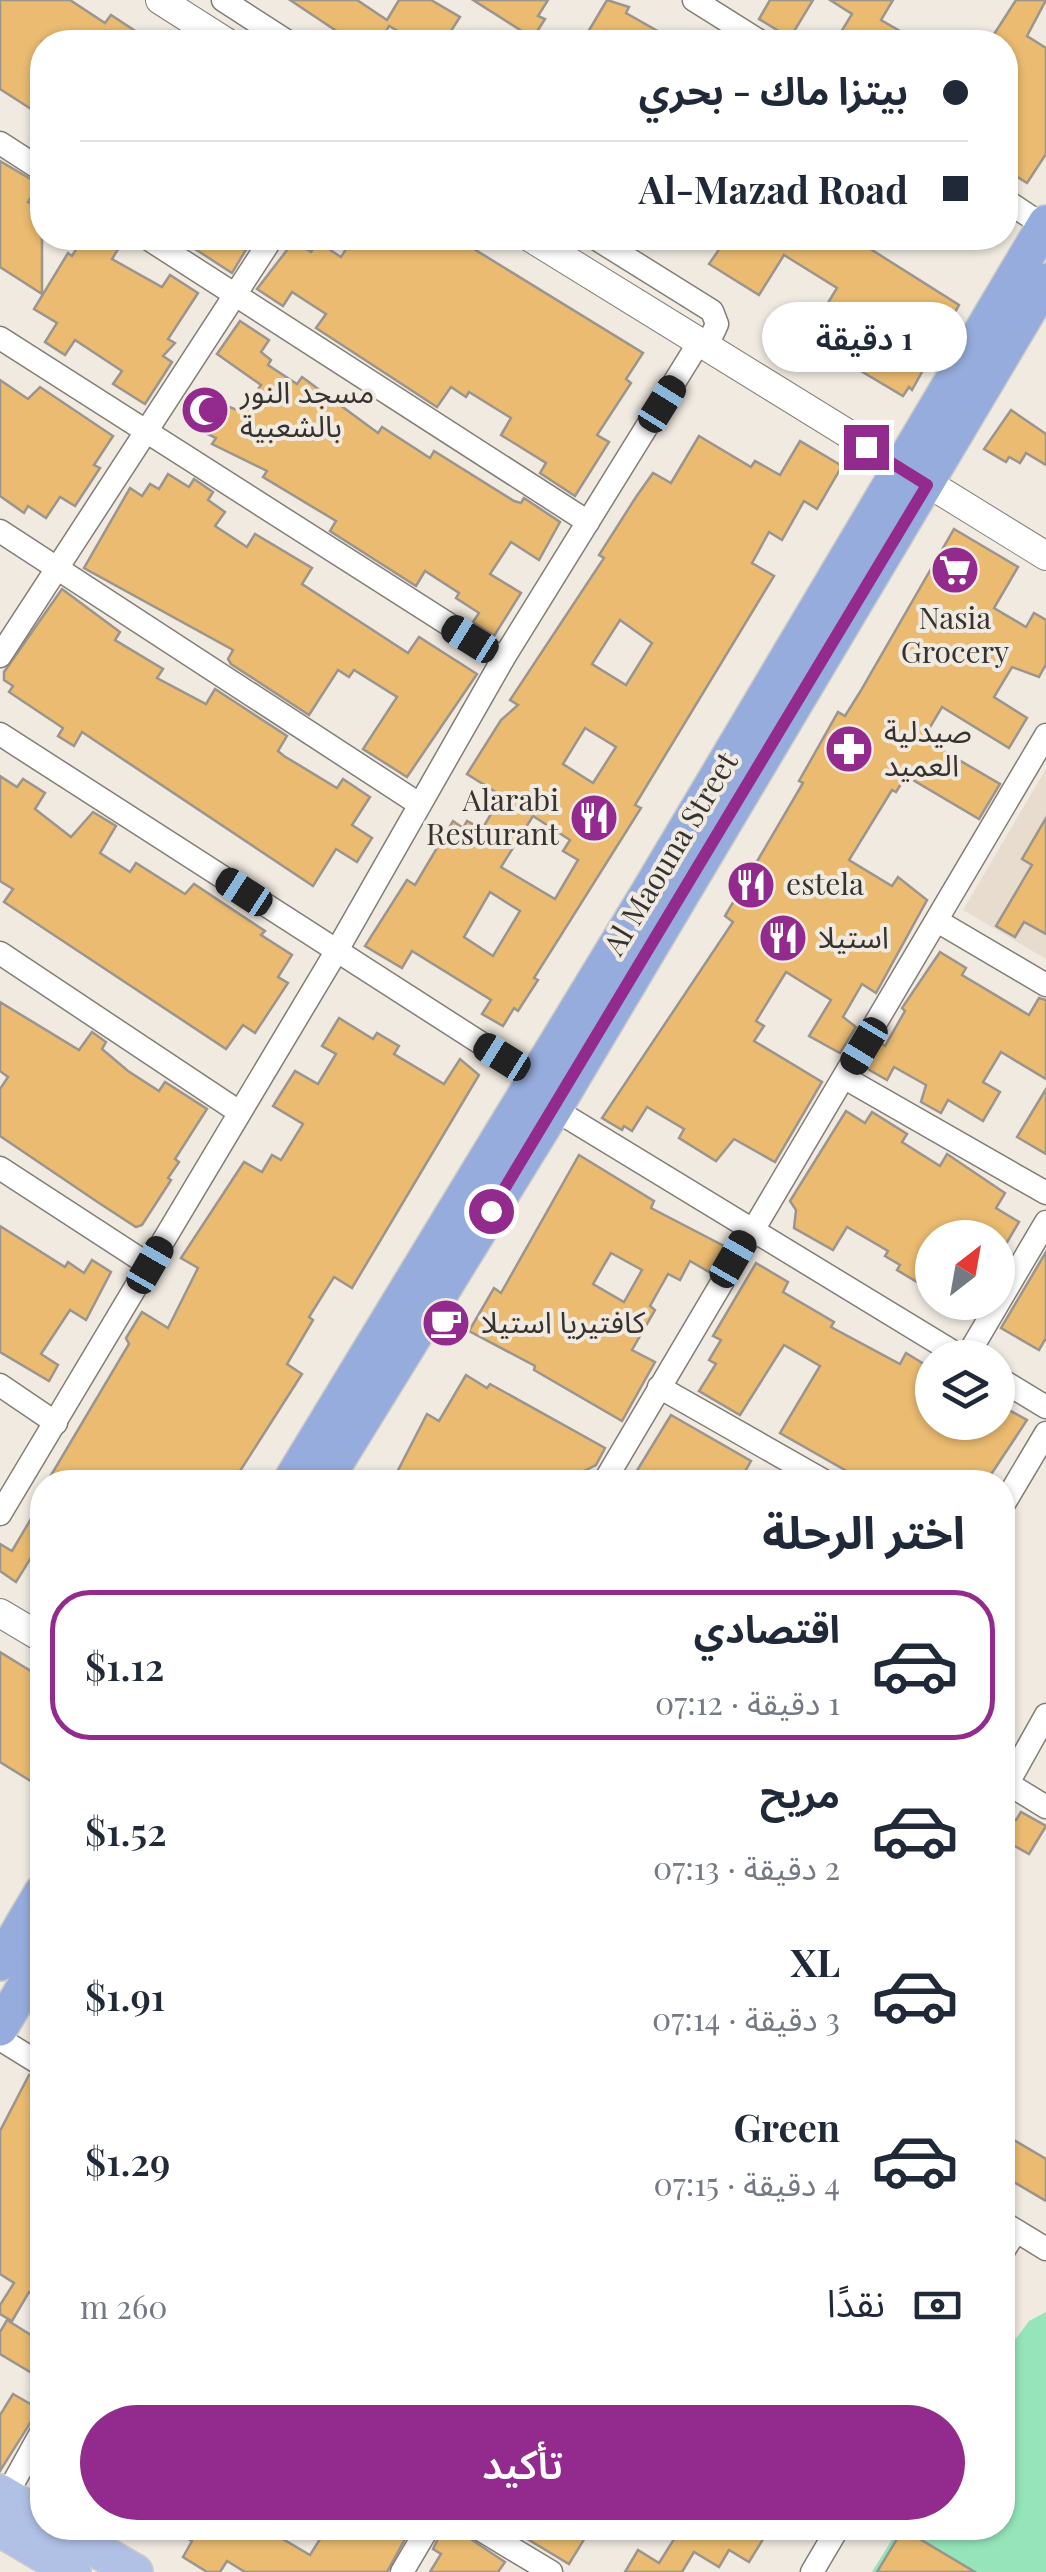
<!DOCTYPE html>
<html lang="ar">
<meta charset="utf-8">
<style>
:root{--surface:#fff;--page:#f6f6f7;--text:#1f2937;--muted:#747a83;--line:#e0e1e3;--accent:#932a8e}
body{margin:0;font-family:"Playfair Display","Noto Sans Arabic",serif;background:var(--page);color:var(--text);direction:rtl;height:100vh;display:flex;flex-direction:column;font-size:38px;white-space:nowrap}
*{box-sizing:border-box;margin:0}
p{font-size:32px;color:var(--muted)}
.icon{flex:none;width:55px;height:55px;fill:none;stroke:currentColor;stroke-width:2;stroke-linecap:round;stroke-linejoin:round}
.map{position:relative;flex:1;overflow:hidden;direction:ltr}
.side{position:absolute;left:30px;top:1470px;width:985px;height:1070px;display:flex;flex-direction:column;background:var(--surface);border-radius:40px;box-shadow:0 2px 8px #0004;direction:rtl}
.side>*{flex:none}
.hud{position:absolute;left:30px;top:30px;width:988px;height:220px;border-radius:40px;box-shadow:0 2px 8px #0004;direction:rtl;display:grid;align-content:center;height:220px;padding:0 50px;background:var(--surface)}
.needle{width:65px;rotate:31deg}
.fabs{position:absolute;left:915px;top:1220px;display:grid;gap:20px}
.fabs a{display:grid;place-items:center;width:100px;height:100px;border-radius:50%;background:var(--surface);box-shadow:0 2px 8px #0004;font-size:50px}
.end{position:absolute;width:45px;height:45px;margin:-22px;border:12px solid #932a8e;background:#fff;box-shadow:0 0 0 5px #fff}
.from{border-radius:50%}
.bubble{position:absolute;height:70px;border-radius:35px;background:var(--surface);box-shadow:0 2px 8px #0004;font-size:32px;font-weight:600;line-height:70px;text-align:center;direction:rtl}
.car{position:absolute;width:30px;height:60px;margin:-30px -15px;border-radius:12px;box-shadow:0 0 8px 2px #0007;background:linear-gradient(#222 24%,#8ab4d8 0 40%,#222 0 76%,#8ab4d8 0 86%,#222 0)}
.hud b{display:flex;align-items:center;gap:35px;height:95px;font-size:38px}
.hud b+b{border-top:2px solid var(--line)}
.hud i{width:25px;height:25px;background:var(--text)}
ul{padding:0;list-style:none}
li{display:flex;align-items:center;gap:30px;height:150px;margin:0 20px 15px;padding:0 30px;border:5px solid transparent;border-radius:40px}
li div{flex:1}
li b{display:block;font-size:38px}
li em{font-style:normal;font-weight:600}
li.on{border-color:var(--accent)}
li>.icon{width:90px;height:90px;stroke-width:1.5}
h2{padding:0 50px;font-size:45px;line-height:120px}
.pay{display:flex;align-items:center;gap:25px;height:110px;padding:0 50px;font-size:38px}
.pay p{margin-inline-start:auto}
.cta{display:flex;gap:20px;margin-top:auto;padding:20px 50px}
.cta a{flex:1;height:115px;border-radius:60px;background:var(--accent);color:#fff;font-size:40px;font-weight:600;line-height:115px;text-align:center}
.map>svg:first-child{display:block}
.built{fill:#e7dccd}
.green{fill:#96e5ba}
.building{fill:#eabb71;stroke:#9b958d;stroke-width:2.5;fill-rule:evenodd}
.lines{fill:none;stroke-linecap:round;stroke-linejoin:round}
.minor-casing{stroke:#837d75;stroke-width:25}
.tertiary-casing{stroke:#837d75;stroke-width:30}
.primary-casing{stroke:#cacac9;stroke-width:38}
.trunk-casing{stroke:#cacac9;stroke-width:38}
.minor{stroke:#fff;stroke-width:22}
.tertiary{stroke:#fff;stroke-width:28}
.primary{stroke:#b0c1e5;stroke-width:35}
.trunk{stroke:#96acdc;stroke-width:35}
.route{stroke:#932a8e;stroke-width:12}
.labels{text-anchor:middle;stroke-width:8;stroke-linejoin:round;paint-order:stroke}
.poi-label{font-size:30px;fill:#35322f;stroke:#f0eae1;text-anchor:start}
.street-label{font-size:30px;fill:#35322f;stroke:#f0eae1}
</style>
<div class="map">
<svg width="1046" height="2572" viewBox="0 0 1046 2572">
<rect width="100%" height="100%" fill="#f0eae1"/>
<path class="built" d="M1046,769V959L963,910Z"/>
<path class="green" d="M1046,2312V2572H872L899,2528H1002L1003,2356L1029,2321Z"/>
<g class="building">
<path d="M0,0H70L105,23L111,15L152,42H42V116L0,89Z"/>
<path d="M290,0H357L387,20L399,0H431L460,17L444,42H417L389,26L380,42H353Z"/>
<path d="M473,0H548L538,16L545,19L533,38Z"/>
<path d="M607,0L629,7L626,13L677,42H582Z"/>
<path d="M770,0H813L790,38L759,19Z"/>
<path d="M830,0H893L881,20L919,42H835L852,14Z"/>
<path d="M1016,0H1046L1027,36L1046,48V154L1027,183L1005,169V42H989Z"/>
<path d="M0,161L39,184L28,202L42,210V294L0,267Z"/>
<path d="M83,238H125L112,259L162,287L170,275L198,293L168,339L175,343L163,356L172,362L145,404L113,384L122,371L75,340L65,355L45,342L57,323L34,309L68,253L72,256Z"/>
<path d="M178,238H253L232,273Z"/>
<path d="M353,238H456L643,353L626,379L631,383L597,435L609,442L575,496L540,473L546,463L501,435L511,418L469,392L466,397L451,387L437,407L316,328L326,314L292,292L283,306L257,289L294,241L311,252L318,242L341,257Z"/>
<path d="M727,238H853L959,305L912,390L909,387L903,396L861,371L865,364L811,331L837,288L784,255L759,295L709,264Z"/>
<path d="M240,321L269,340L261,352L271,360L268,365L297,384L302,377L378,433L382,427L430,458L434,451L514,501L521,503L524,498L560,522L539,560L511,542L490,574L521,593L494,636L473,622L479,613L456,598L459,593L425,571L416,586L330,531L336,521L263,477L267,471L212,444L216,438L189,425L202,396L242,412L261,385L217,354Z"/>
<path d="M0,380L28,399L40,387L113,436L94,465L100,468L75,506L60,497L46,518L28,506L24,513L0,496Z"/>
<path d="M1011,410L1046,434V465L1026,453L1020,463L1009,457L1006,462L984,449Z"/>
<path d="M699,436L751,467L755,461L780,475L800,441L842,466L817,509L804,501L782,540L769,532L752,563L774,576L635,805L641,808L534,978L538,980L518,1011L514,1008L503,1026L482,1014L491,1000L412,951L402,968L365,946L407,880L415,885L453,821L463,828L467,821L482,829L502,796L467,774L501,720L518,705L510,700L604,558L599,555L636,497L653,473L671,483ZM620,620L652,643L626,685L592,664ZM585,728L616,747L593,783L563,764ZM533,816L570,840L563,851L578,860L555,899L501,867ZM490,892L520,911L493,956L464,937Z"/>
<path d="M168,474L189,487L194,479L213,492L208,500L225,512L215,526L247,547L255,534L312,568L302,584L365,625L408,653L419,637L477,674L407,777L363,749L397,697L354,670L349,677L338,670L309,715L231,664L228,659L233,650L84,568L130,488L142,496L150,484L159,489Z"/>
<path d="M954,529L1018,567L994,608L1026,627L1034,613L1046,620V664L1039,677L1012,667L994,697L1027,718L1009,748L942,707L923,739L1000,784L979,819L906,776L896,792L892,790L849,860L892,886L898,877L927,900L876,993L862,984L843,1017L856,1027L840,1053L809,1036L831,1000L786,972L756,1021L764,1026L754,1041L822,1082L775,1162L734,1139L716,1161L679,1138L684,1129L647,1107L632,1131L624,1126L622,1130L602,1118L733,922L725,916L803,783L799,781L838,712L845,716L860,692Z"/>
<path d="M62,589L120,632L115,640L163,669L157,678L206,704L215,689L287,736L278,751L284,756L337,788L343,779L370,797L352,825L372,838L357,862L336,849L313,886L82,732L74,746L58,736L63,728L9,692L13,686L4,680V672Z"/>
<path d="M0,776L17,787L23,779L45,793L35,809L71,837L93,812L116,826L100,853L130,872L136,863L185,894L194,884L265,931L261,935L292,955L278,977L288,983L255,1033L243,1025L226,1049L4,902L13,889L0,881Z"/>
<path d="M1046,818V934L1024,922L1015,937L996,926L1032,865L1022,859Z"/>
<path d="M940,952L966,968L962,975L1029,1015L1039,998L1046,1000V1079L1001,1052L983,1082L1000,1092L983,1121L948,1100L941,1113L921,1102L926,1085L894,1067L887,1080L866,1068L881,1043L885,1046L905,1011L902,1008Z"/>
<path d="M0,1002L79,1050L92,1032L106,1042L102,1049L128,1071L159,1091L165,1082L207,1109L175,1159L179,1162L168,1178L171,1180L142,1225L136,1227L99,1203L0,1136V1089L8,1077L0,1071Z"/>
<path d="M339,1018L373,1039L377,1033L399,1046L394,1054L444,1084L460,1059L479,1075L352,1288L334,1277L309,1317L313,1320L287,1364L302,1374L233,1482H204L192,1475L188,1481L175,1473L169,1482H47L129,1344L126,1338L142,1312L168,1328L198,1268L181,1258L244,1162L262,1172L272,1155L281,1160L303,1124L273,1106L295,1071L318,1084L336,1054L322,1046Z"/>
<path d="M1046,1089V1154L1017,1137Z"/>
<path d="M846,1111L865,1123L872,1112L907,1134L902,1142L940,1166L947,1154L1005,1193L996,1208L1019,1222L1000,1254L1007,1259L998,1275V1238H932V1291L897,1270L900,1265L885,1256L888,1251L847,1227L833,1250L794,1228L796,1210L790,1201Z"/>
<path d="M579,1155L654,1201L651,1208L724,1246L709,1272L690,1261L680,1280L668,1274L650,1306L655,1310L632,1350L655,1362L622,1421L534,1370L535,1366L469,1331L494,1288L501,1293ZM611,1253L642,1270L624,1302L593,1284Z"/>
<path d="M0,1226L65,1267L68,1262L84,1273L92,1260L111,1272L86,1320L70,1310L41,1354L58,1365L49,1381L0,1352Z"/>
<path d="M1046,1252V1338L1039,1350L1001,1328Z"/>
<path d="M756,1263L788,1282L783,1292L834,1322L831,1327L900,1364L906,1353L932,1369V1422H998V1404L1027,1420L986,1482H866L780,1433L820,1366L784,1345L740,1415L699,1391L716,1364L709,1360L721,1340L713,1336Z"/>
<path d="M466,1375L487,1388L490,1384L605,1448L596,1465L562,1482H392L427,1414L439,1421Z"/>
<path d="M671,1415L751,1461L739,1482H630Z"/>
<path d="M42,1500V1540L16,1582L0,1571V1544L12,1551Z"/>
<path d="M0,1652L42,1678V1788L0,1762Z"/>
<path d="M1002,1812L1016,1820L1021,1812L1046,1826L1029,1854L1002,1839Z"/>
<path d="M29,2075L42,2080V2300L29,2292L12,2321L0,2314V2305L14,2283L0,2274V2131Z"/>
<path d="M1002,2133L1046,2159V2201L1002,2175Z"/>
<path d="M7,2320L42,2342V2379L0,2354V2332Z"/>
<path d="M13,2394L39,2409L0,2471V2415Z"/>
<path d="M168,2528H264L310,2555L327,2528H411L387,2572H245L227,2561L220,2572H207L183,2557L192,2541Z"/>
<path d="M443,2528H454L505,2562L498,2572H430L441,2554L433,2549Z"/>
<path d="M509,2528H591L569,2564Z"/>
<path d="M681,2528H770L749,2562L729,2550L719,2567L694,2552L682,2572H625L638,2550L659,2563Z"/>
<path d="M903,2529L975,2572H877Z"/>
</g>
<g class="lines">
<g class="minor-casing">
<g id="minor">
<path d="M223,0L288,42"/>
<path d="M694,0L761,42"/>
<path d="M0,143L42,170"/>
<path d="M1005,200L1044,226"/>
<path d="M147,238L588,522"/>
<path d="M0,338L503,659"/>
<path d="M0,531L419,804"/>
<path d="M0,656L272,238"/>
<path d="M0,734L535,1078"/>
<path d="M939,922L1046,985"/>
<path d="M0,953L239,1112"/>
<path d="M845,1078L1046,1193"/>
<path d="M554,1109L963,1358"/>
<path d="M0,1168L149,1265"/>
<path d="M966,1358L1046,1222"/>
<path d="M998,1378L1046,1407"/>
<path d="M0,1385L56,1423"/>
<path d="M659,1387L826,1482"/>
<path d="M604,1482L1046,735"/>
<path d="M1002,1507L1046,1433"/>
<path d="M0,1514L336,952L503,659L698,344L707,346L717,324L712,311L595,238"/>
<path d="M1002,1780L1046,1807"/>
<path d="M1008,1783L1046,1715"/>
<path d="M0,2039L42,2065"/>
<path d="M1002,2222L1046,2249"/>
<path d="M1002,2253L1016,2231"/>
<path d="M6,2496L42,2431"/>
<path d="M478,2528L551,2572"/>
<path d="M402,2572L428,2528"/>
<path d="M812,2572L838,2528"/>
</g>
</g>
<g class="tertiary-casing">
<g id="tertiary">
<path d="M160,0L226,42"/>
<path d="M531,238L1046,556"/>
<path d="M0,1613L42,1638"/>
</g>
</g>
<g class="primary-casing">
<g id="primary">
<path d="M0,2492L42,2517"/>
<path d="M60,2528L135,2572"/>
<path d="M0,2529L73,2572"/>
</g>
</g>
<g class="trunk-casing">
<g id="trunk">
<path d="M290,1482L645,898L1046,223"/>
<path d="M324,1482L554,1109L1046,281"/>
<path d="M0,1963L42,1892"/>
<path d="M0,2028L42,1957"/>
</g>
</g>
<use href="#minor" class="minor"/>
<use href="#tertiary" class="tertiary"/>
<use href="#primary" class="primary"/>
<use href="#trunk" class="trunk"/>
</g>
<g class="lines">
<path class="route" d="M491,1211L927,485L866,447"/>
</g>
<defs>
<g id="mosque-disc" transform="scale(2.5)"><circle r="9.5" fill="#932a8e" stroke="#f0eae1"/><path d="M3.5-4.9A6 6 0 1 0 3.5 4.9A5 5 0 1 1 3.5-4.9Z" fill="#fff"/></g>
<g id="supermarket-disc" transform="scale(2.5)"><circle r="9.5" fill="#932a8e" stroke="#f0eae1"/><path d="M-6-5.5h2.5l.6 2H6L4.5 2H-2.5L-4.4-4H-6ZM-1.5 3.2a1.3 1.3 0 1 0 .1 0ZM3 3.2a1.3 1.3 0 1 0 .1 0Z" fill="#fff"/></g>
<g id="pharmacy-disc" transform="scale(2.5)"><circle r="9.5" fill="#932a8e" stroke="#f0eae1"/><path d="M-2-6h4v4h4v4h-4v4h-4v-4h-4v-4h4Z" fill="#fff"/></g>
<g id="restaurant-disc" transform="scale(2.5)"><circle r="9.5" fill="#932a8e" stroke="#f0eae1"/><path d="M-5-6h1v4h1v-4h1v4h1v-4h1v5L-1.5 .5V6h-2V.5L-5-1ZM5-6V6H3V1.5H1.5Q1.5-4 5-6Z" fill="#fff"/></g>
<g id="cafe-disc" transform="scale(2.5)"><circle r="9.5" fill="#932a8e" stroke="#f0eae1"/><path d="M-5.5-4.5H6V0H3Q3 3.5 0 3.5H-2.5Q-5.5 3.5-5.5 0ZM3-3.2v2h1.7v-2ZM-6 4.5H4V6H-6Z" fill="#fff"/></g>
</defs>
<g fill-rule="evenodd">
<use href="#mosque-disc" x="205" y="410"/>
<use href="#supermarket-disc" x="955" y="570"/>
<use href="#pharmacy-disc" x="849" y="749"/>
<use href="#restaurant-disc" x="594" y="818"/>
<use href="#restaurant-disc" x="751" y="885"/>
<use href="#restaurant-disc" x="783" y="938"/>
<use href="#cafe-disc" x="446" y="1323"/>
</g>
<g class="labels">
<g class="poi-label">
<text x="240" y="403">مسجد النور<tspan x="240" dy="34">بالشعبية</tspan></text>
<text x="955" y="629" text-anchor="middle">Nasia<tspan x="955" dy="34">Grocery</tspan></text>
<text x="884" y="742">صيدلية<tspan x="884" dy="34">العميد</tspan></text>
<text x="559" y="811" text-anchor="end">Alarabi<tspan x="559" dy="34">Resturant</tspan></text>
<text x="786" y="895">estela</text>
<text x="818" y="948">استيلا</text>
<text x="481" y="1333">كافتيريا استيلا</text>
</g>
<g class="street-label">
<text transform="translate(671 854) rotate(-59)" y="10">Al Maouna Street</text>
</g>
</g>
</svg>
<div class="fabs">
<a><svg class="needle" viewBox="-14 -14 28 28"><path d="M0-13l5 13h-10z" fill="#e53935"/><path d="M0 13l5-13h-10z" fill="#747a83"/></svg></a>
<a><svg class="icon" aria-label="layers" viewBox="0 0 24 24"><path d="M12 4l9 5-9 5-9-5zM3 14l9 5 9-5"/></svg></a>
</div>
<i class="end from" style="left:491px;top:1211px"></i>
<i class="end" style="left:866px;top:447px"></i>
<div class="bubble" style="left:762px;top:302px;width:205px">1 دقيقة</div>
<i class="car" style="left:662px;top:404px;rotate:32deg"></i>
<i class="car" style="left:470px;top:639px;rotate:302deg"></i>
<i class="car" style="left:244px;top:892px;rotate:303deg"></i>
<i class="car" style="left:864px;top:1046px;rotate:211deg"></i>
<i class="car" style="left:502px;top:1057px;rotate:302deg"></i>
<i class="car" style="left:733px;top:1259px;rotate:30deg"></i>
<i class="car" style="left:150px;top:1265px;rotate:30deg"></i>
<div class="hud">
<b><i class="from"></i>بيتزا ماك - بحري</b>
<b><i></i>Al-Mazad Road</b>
</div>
<section class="side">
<h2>اختر الرحلة</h2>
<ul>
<li class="on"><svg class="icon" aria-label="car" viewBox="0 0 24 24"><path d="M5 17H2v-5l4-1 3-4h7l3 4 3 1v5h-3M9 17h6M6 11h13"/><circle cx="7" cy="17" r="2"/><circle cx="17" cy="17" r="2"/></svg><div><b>اقتصادي</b><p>1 دقيقة · 07:12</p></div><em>$1.12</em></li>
<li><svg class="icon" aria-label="car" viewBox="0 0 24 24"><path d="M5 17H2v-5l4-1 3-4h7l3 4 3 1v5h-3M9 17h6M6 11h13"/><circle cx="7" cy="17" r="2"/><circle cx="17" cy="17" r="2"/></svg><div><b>مريح</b><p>2 دقيقة · 07:13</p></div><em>$1.52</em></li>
<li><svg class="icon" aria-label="car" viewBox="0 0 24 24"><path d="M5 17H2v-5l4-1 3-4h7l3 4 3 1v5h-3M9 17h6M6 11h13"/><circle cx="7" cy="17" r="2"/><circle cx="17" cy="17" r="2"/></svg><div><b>XL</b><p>3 دقيقة · 07:14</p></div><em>$1.91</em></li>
<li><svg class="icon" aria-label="car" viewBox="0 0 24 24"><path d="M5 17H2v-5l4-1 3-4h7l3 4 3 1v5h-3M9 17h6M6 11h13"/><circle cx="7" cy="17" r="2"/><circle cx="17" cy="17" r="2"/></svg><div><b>Green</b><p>4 دقيقة · 07:15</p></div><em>$1.29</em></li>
</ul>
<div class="pay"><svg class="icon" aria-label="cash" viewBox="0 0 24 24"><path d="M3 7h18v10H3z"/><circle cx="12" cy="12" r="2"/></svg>نقدًا<p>260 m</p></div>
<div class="cta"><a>تأكيد</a></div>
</section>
</div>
